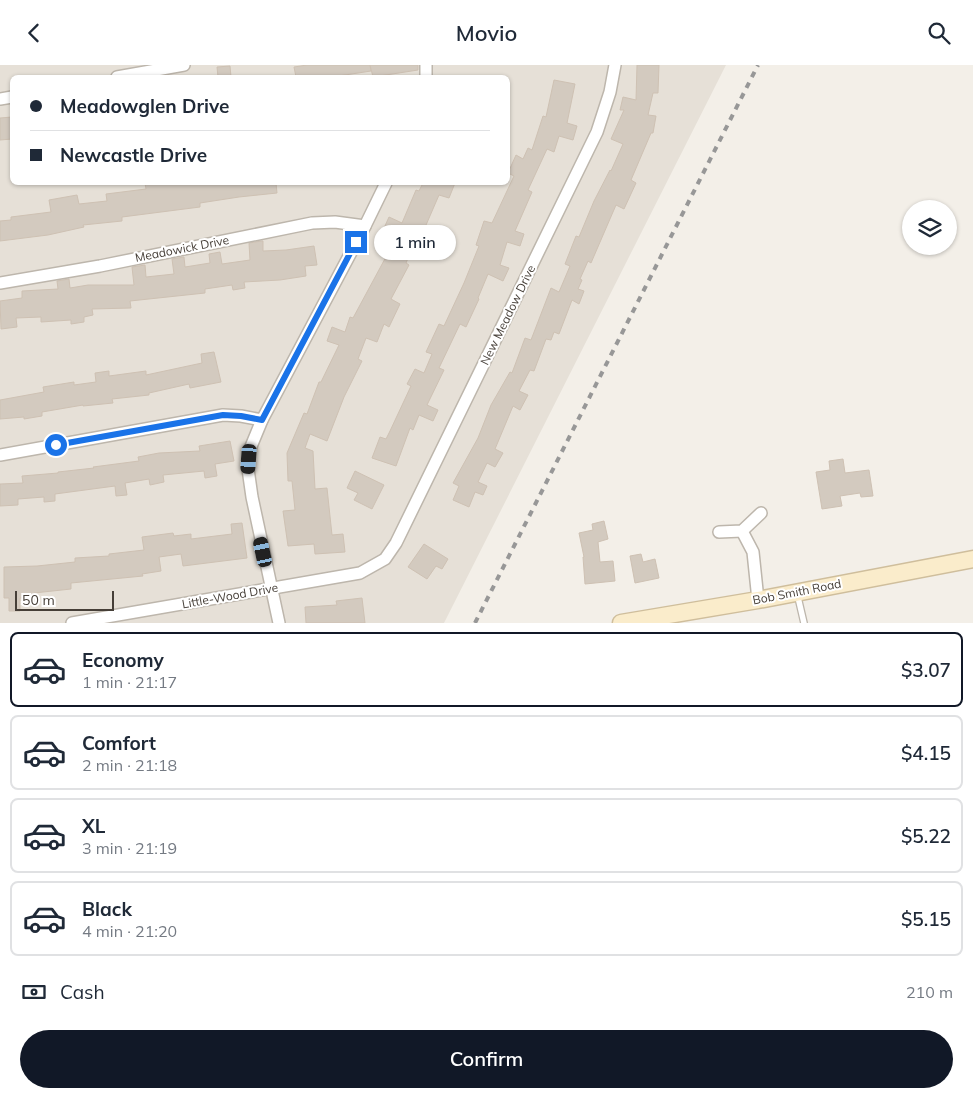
<!DOCTYPE html>
<meta charset="utf-8">
<style>
:root{--surface:#fff;--page:#f6f6f7;--text:#1f2937;--muted:#747a83;--line:#e0e1e3;--accent:#111827}
body{margin:0;font-family:Mulish,sans-serif;background:var(--page);color:var(--text);height:100vh;display:flex;flex-direction:column;font-size:19px;white-space:nowrap}
*{box-sizing:border-box;margin:0}
p{font-size:16px;color:var(--muted)}
.icon{flex:none;width:28px;height:28px;fill:none;stroke:currentColor;stroke-width:2;stroke-linecap:round;stroke-linejoin:round}
.map{position:relative;height:558px;overflow:hidden}
.sheet{display:flex;flex-direction:column;background:var(--surface);flex:1}
.sheet>*{flex:none}
.banner{position:absolute;left:10px;top:10px;width:500px;height:110px;border-radius:8px;box-shadow:0 1px 4px #0004;display:grid;align-content:center;height:110px;padding:0 20px;background:var(--surface)}
.controls{position:absolute;left:902px;top:135px;display:grid;gap:10px}
.controls a{display:grid;place-items:center;width:55px;height:55px;border-radius:50%;background:var(--surface);box-shadow:0 1px 4px #0004;font-size:25px}
.scale{position:absolute;left:15px;bottom:12px;width:99px;box-sizing:border-box;padding-left:5px;border:2px solid #463f38;border-top:0;font-size:14px;line-height:18px;white-space:nowrap;color:#463f38;-webkit-text-stroke:4px #fff;paint-order:stroke}
.end{position:absolute;width:22px;height:22px;margin:-11px;border:6px solid #1a73e8;background:#fff;box-shadow:0 0 0 2px #fff}
.from{border-radius:50%}
.bubble{position:absolute;height:35px;border-radius:18px;background:var(--surface);box-shadow:0 1px 4px #0004;font-size:16px;font-weight:600;line-height:35px;text-align:center}
.car{position:absolute;width:15px;height:30px;margin:-15px -8px;border-radius:6px;box-shadow:0 0 4px 1px #0007;background:linear-gradient(#222 24%,#8ab4d8 0 40%,#222 0 76%,#8ab4d8 0 86%,#222 0)}
.banner b{display:flex;align-items:center;gap:18px;height:48px;font-size:19px}
.banner b+b{border-top:1px solid var(--line)}
.banner i{width:12px;height:12px;background:var(--text)}
ul{padding:9px 0 0;list-style:none}
li{display:flex;align-items:center;gap:15px;height:75px;margin:0 10px 8px;padding:0 10px;border:2px solid var(--line);border-radius:8px}
li div{flex:1}
li b{display:block;font-size:19px}
li em{font-style:normal;font-weight:600}
li.on{border-color:var(--accent)}
li>.icon{width:45px;height:45px;stroke-width:1.5}
.pay{display:flex;align-items:center;gap:12px;height:55px;padding:0 20px;font-size:19px}
.pay p{margin-inline-start:auto}
.button{display:flex;gap:10px;margin-top:auto;padding:10px 20px}
.button a{flex:1;height:58px;border-radius:30px;background:var(--accent);color:#fff;font-size:20px;font-weight:600;line-height:58px;text-align:center}
header{display:flex;justify-content:space-between;align-items:center;height:65px;padding:0 20px;background:var(--surface);font-size:22px;font-weight:600}
.map>svg:first-child{display:block}
.residential{fill:#e6e0d7;fill-rule:evenodd}
.building{fill:#d3cabf;stroke:#cec1b3}
.lines{fill:none;stroke-linecap:round;stroke-linejoin:round}
.lane-casing{stroke:#bdb6ac;stroke-width:8}
.street-casing{stroke:#bdb6ac;stroke-width:14}
.secondary-casing{stroke:#cfbe9c;stroke-width:19}
.lane{stroke:#fff;stroke-width:5.5}
.street{stroke:#fff;stroke-width:11}
.secondary{stroke:#faeccb;stroke-width:16}
.rail{stroke:#979797;stroke-width:4;stroke-dasharray:6 6;stroke-linecap:butt}
.route{stroke:#1a73e8;stroke-width:6}
.labels{text-anchor:middle;stroke-width:4;stroke-linejoin:round;paint-order:stroke}
.street-label{font-size:12px;fill:#463f38;stroke:#fff}
</style>
<header><svg class="icon" aria-label="back" viewBox="0 0 24 24"><path d="M15 5l-7 7 7 7"/></svg>Movio<svg class="icon" aria-label="search" viewBox="0 0 24 24"><circle cx="10" cy="10" r="6"/><path d="M15 15l6 6"/></svg></header>
<div class="map">
<svg width="973" height="558" viewBox="0 0 973 558">
<rect width="100%" height="100%" fill="#f3efe8"/>
<path class="residential" d="M0,0H726L444,558H0ZM12,12H508V118H12Z"/>
<g class="building">
<path d="M307,0H370L371,6L332,12H296L294,2Z"/>
<path d="M370,0H418V5L373,12Z"/>
<path d="M637,0H659L658,28H653L648,50L656,51L653,68H651L631,115L636,118L624,144L616,140L591,198L588,196L580,214L582,215L578,224L584,226L579,239L572,235L559,269L554,267L551,275L546,274L534,306L530,305L519,326L528,330L520,345L513,341L495,384L503,388L495,402L487,398L478,417L487,421L483,430L475,427L469,442L453,435L459,421L453,418L478,373L491,340L510,307L512,308L525,273L531,275L551,223L559,227L570,201L565,199L576,171L579,172L594,136L610,105L611,106L623,79L611,74L624,45H620L623,32L636,35Z"/>
<path d="M230,1L231,12H218L217,2Z"/>
<path d="M554,15L575,19L567,58L577,61L573,75L559,71L554,87L547,84L528,125L532,127L515,166L524,169L520,181L507,177L500,200L509,203L503,216L488,209L478,233L479,234L466,262L460,259L439,303L444,305L427,340L438,345L433,356L419,350L413,365L410,363L396,401L372,393L380,372L386,374L390,366L411,321L407,319L415,304L424,308L432,289L426,287L439,259L444,261L464,218L479,181L476,180L484,156L492,158L514,111L508,108L516,90L523,94L528,83L532,85L543,51L546,52Z"/>
<path d="M12,52V74L0,75V53Z"/>
<path d="M145,118H276L277,128L239,132L200,138V142L122,152V156L83,160L84,162L48,170L0,176V156L11,155V152L51,147L49,135L77,130L79,139L107,136L106,129L146,124Z"/>
<path d="M423,118H455L449,133L439,130L423,167L431,170L425,185L413,181L406,198L409,200L391,234L400,239L389,262L384,259L377,277L366,273L358,294L362,296L344,332L327,376L310,369L305,383L313,386L315,424L327,423L332,470L343,469L345,487L315,489L314,479L288,481L283,446L295,445L292,416H288L287,388L304,348L307,349L319,317H321L339,280L327,276L332,262L345,267L350,252L353,253L387,190L396,168L384,163L389,152L402,158L416,125L419,126Z"/>
<path d="M262,176H263V186L286,185L314,181L317,200L305,201L306,211L280,215L244,217L245,223L233,225L232,220L205,224V228L130,236L131,243L92,244L93,250L84,252V257L71,259V255L41,257V252L16,253L17,262L1,264L0,236L22,233V226L58,224L57,216L69,214L70,223L88,220H134L132,202L145,200L146,212L174,209L172,194L184,192L185,202L210,198L209,189L220,187L222,199L250,195L249,178Z"/>
<path d="M214,287L221,317L190,323L189,319L149,328V330L112,334L113,338L83,341V340L42,347V351L24,354V352L0,354V335L44,327L43,322L74,317V320L96,317L95,308L109,306V311L146,306V310L202,298L201,289Z"/>
<path d="M230,376L234,396L215,399L217,411L205,413L204,406L163,410L164,417L150,420L149,414L125,418L127,430L116,431L115,421L55,429V436L44,437V432L18,434V440L0,441V419L23,418L22,411L58,408V407L94,403L93,402L139,396L138,392L159,388L200,386L199,381Z"/>
<path d="M843,394L845,408L869,405L873,431L861,432L860,428L840,431L842,441L822,444L816,407L830,405L829,396Z"/>
<path d="M355,406L384,420L372,444L354,435L358,428L347,423Z"/>
<path d="M604,456L608,474L598,477L600,497L613,496L615,516L585,519L583,492H584L579,468L593,465L592,459Z"/>
<path d="M242,458L247,493L183,501L181,489L159,492L161,506L142,509L143,511L71,518V524L34,528V533H20V546H9V533H4V502L37,501L75,497V493L109,491V489L144,485L142,472L173,468L174,471L191,469V474L232,469L231,459Z"/>
<path d="M424,479L448,494L442,504L436,501L427,514L408,502Z"/>
<path d="M641,489L643,497L655,494L659,513L635,518L630,491Z"/>
<path d="M362,533L365,558H306L305,542L337,540L336,536Z"/>
</g>
<g class="lines">
<g class="lane-casing">
<path id="lane" d="M797,528L804,558"/>
</g>
<g class="street-casing">
<g id="street">
<path d="M117,12L184,0"/>
<path d="M426,12V0"/>
<path d="M0,34L12,32"/>
<path d="M0,218L100,201L312,158L335,157L365,161"/>
<path d="M0,390L223,350L241,351L262,355"/>
<path d="M742,466L753,487L758,535"/>
<path d="M719,467L742,466L761,448"/>
<path d="M72,558L360,508L385,494L396,478L597,67L610,27L615,0"/>
<path d="M279,558L252,432L248,404L250,384L262,355L365,161L386,118"/>
</g>
</g>
<g class="secondary-casing">
<path id="secondary" d="M621,558L758,535L973,494"/>
</g>
<use href="#lane" class="lane"/>
<use href="#street" class="street"/>
<use href="#secondary" class="secondary"/>
<path class="rail" d="M475,558L758,0"/>
</g>
<g class="lines">
<path class="route" d="M56,380L223,350L241,351L262,355L356,177"/>
</g>
<g class="labels">
<g class="street-label">
<text transform="translate(182 184) rotate(-11)" y="4">Meadowick Drive</text>
<text transform="translate(508 250) rotate(-64)" y="4">New Meadow Drive</text>
<text transform="translate(797 527) rotate(-11)" y="4">Bob Smith Road</text>
<text transform="translate(230 531) rotate(-10)" y="4">Little-Wood Drive</text>
</g>
</g>
</svg>
<div class="controls">
<a><svg class="icon" aria-label="layers" viewBox="0 0 24 24"><path d="M12 4l9 5-9 5-9-5zM3 14l9 5 9-5"/></svg></a>
</div>
<div class="scale">50 m</div>
<i class="end from" style="left:56px;top:380px"></i>
<i class="end" style="left:356px;top:177px"></i>
<div class="bubble" style="left:374px;top:160px;width:82px">1 min</div>
<i class="car" style="left:249px;top:394px;rotate:184deg"></i>
<i class="car" style="left:263px;top:487px;rotate:348deg"></i>
<div class="banner">
<b><i class="from"></i>Meadowglen Drive</b>
<b><i></i>Newcastle Drive</b>
</div>
</div>
<section class="sheet">
<ul>
<li class="on"><svg class="icon" aria-label="car" viewBox="0 0 24 24"><path d="M5 17H2v-5l4-1 3-4h7l3 4 3 1v5h-3M9 17h6M6 11h13"/><circle cx="7" cy="17" r="2"/><circle cx="17" cy="17" r="2"/></svg><div><b>Economy</b><p>1 min · 21:17</p></div><em>$3.07</em></li>
<li><svg class="icon" aria-label="car" viewBox="0 0 24 24"><path d="M5 17H2v-5l4-1 3-4h7l3 4 3 1v5h-3M9 17h6M6 11h13"/><circle cx="7" cy="17" r="2"/><circle cx="17" cy="17" r="2"/></svg><div><b>Comfort</b><p>2 min · 21:18</p></div><em>$4.15</em></li>
<li><svg class="icon" aria-label="car" viewBox="0 0 24 24"><path d="M5 17H2v-5l4-1 3-4h7l3 4 3 1v5h-3M9 17h6M6 11h13"/><circle cx="7" cy="17" r="2"/><circle cx="17" cy="17" r="2"/></svg><div><b>XL</b><p>3 min · 21:19</p></div><em>$5.22</em></li>
<li><svg class="icon" aria-label="car" viewBox="0 0 24 24"><path d="M5 17H2v-5l4-1 3-4h7l3 4 3 1v5h-3M9 17h6M6 11h13"/><circle cx="7" cy="17" r="2"/><circle cx="17" cy="17" r="2"/></svg><div><b>Black</b><p>4 min · 21:20</p></div><em>$5.15</em></li>
</ul>
<div class="pay"><svg class="icon" aria-label="cash" viewBox="0 0 24 24"><path d="M3 7h18v10H3z"/><circle cx="12" cy="12" r="2"/></svg>Cash<p>210 m</p></div>
<div class="button"><a>Confirm</a></div>
</section>
